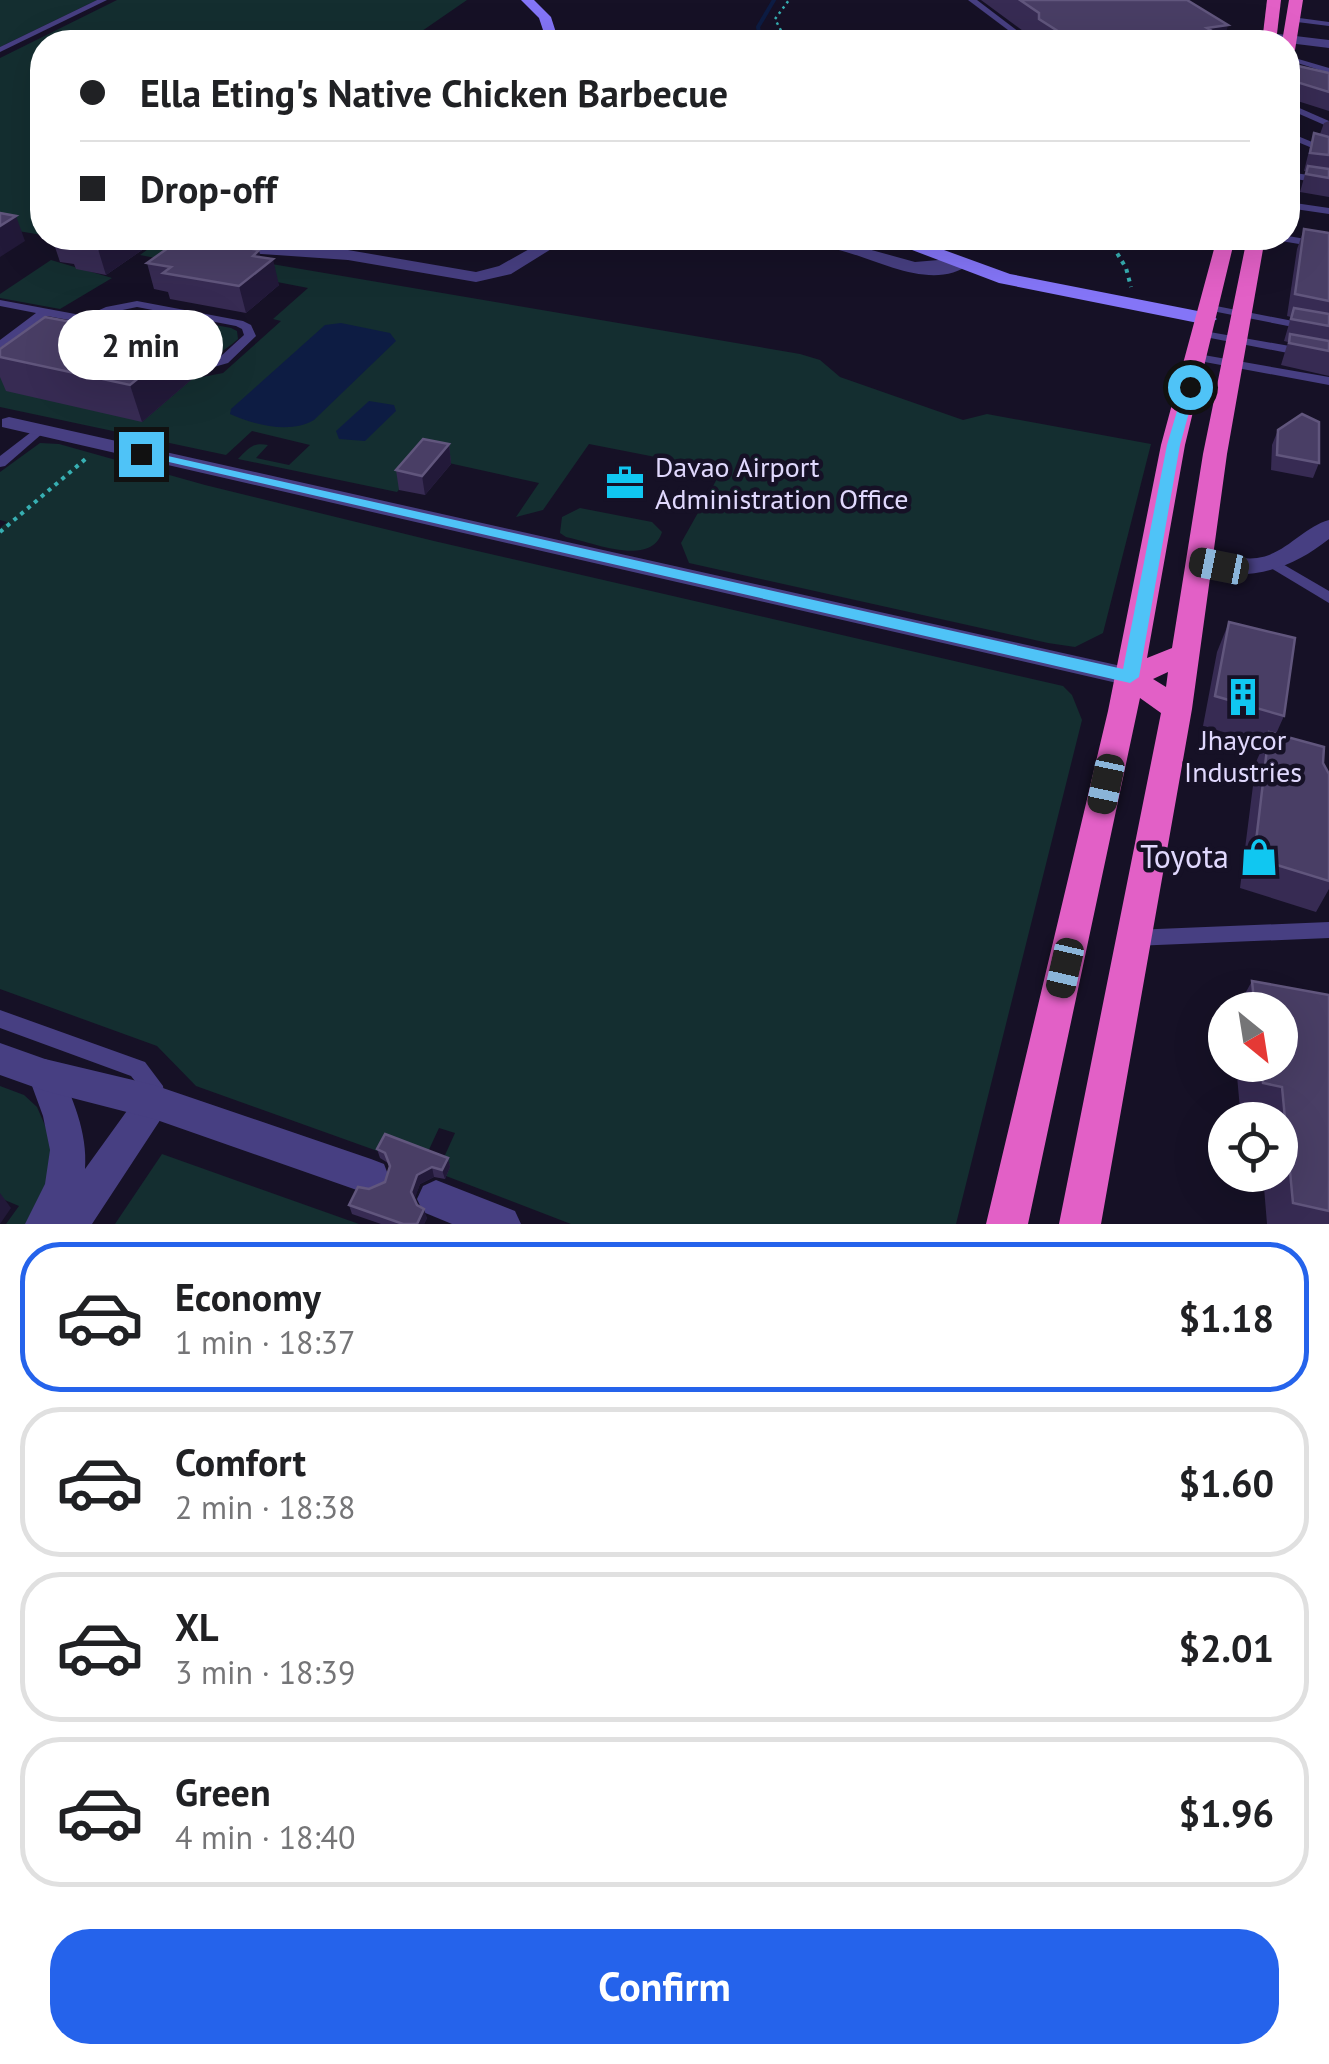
<!DOCTYPE html>
<meta charset="utf-8">
<style>
:root{--surface:#fff;--page:#f6f6f6;--text:#202124;--muted:#757577;--line:#e0e0e0;--accent:#2563eb}
body{margin:0;font-family:"PT Sans",sans-serif;background:var(--page);color:var(--text);height:100vh;display:flex;flex-direction:column;font-size:38px;white-space:nowrap}
*{box-sizing:border-box;margin:0}
p{font-size:32px;color:var(--muted)}
.icon{flex:none;width:55px;height:55px;fill:none;stroke:currentColor;stroke-width:2;stroke-linecap:round;stroke-linejoin:round}
.map{position:relative;height:1224px;overflow:hidden}
.side{display:flex;flex-direction:column;background:var(--surface);flex:1}
.side>*{flex:none}
.top-card{position:absolute;left:30px;top:30px;width:1270px;height:220px;border-radius:40px;box-shadow:0 10px 40px #0002;display:grid;align-content:center;height:220px;padding:0 50px;background:var(--surface)}
.needle{width:65px;rotate:150deg}
.fabs{position:absolute;left:1208px;top:992px;display:grid;gap:20px}
.fabs a{display:grid;place-items:center;width:90px;height:90px;border-radius:50%;background:var(--surface);box-shadow:0 10px 40px #0002;font-size:50px}
.end{position:absolute;width:45px;height:45px;margin:-22px;border:12px solid #4fc3f7;background:#111;box-shadow:0 0 0 5px #111}
.from{border-radius:50%}
.bubble{position:absolute;height:70px;border-radius:35px;background:var(--surface);box-shadow:0 10px 40px #0002;font-size:32px;font-weight:700;line-height:70px;text-align:center}
.car{position:absolute;width:30px;height:60px;margin:-30px -15px;border-radius:12px;box-shadow:0 0 8px 2px #0007;background:linear-gradient(#222 24%,#8ab4d8 0 40%,#222 0 76%,#8ab4d8 0 86%,#222 0)}
.top-card b{display:flex;align-items:center;gap:35px;height:95px;font-size:38px}
.top-card b+b{border-top:2px solid var(--line)}
.top-card i{width:25px;height:25px;background:var(--text)}
ul{padding:18px 0 0;list-style:none}
li{display:flex;align-items:center;gap:30px;height:150px;margin:0 20px 15px;padding:0 30px;border:5px solid var(--line);border-radius:40px}
li div{flex:1}
li b{display:block;font-size:38px}
li em{font-style:normal;font-weight:700}
li.on{border-color:var(--accent)}
li>.icon{width:90px;height:90px;stroke-width:1.5}
.cta{display:flex;gap:20px;margin-top:auto;padding:20px 50px}
.cta a{flex:1;height:115px;border-radius:40px;background:var(--accent);color:#fff;font-size:40px;font-weight:700;line-height:115px;text-align:center}
.map>svg:first-child{display:block}
.green{fill:#142e30}
.water{fill:#0d1c43}
.lines{fill:none;stroke-linecap:round;stroke-linejoin:round}
.stream{stroke:#0d1c43;stroke-width:4}
.path-far1{stroke:#37afb2;stroke-width:2.5;stroke-dasharray:2.5 4;stroke-linecap:butt}
.path{stroke:#37afb2;stroke-width:4;stroke-dasharray:4 5;stroke-linecap:butt}
.service{fill:#473f82;fill-rule:evenodd}
.minor{fill:#473f82;fill-rule:evenodd}
.tertiary{fill:#473f82;fill-rule:evenodd}
.secondary{fill:#8475f7;fill-rule:evenodd}
.trunk{fill:#e260c6;fill-rule:evenodd}
.wall{fill:#372b53}
.shaded-wall{fill:#221939}
.building{fill:#493e65;stroke:#61567d;stroke-width:2.5}
.route{fill:#4fc3f7}
.labels{text-anchor:middle;stroke-width:9;stroke-linejoin:round;paint-order:stroke}
.poi-label{font-size:28px;fill:#e0d8fd;stroke:#161126;text-anchor:start}
.near-poi-label{font-size:32px;fill:#e0d8fd;stroke:#161126;text-anchor:end}
</style>
<div class="map">
<svg width="1329" height="1224" viewBox="0 0 1329 1224">
<rect width="100%" height="100%" fill="#161126"/>
<g class="green">
<path d="M0,0H97L0,47Z"/>
<path d="M117,0H467L406,42H42V235L0,228V58Z"/>
<path d="M155,244L800,354L820,360L840,377L963,420L987,414L1151,444L1103,633L1075,647L1048,643L689,563L681,543L722,470L589,444L543,510L516,517L539,483L426,458L397,492L238,459C249,448 253,442 268,445L256,458L289,465L310,445L252,431L226,455L0,407V351L142,422L192,379L223,373L281,321L273,319L308,288L140,255Z"/>
<path d="M51,260L112,278L60,309L0,298V294Z"/>
<path d="M138,310L231,328L237,331L238,339C217,357 205,363 177,358L189,347L90,332L116,313Z"/>
<path d="M40,443L59,444L205,485L434,541L1063,686L1072,695L1082,720L956,1224H571L446,1176L441,1164L455,1133L439,1128L426,1156L383,1153L196,1086L157,1046L0,989V528L7,522L0,520V472Z"/>
<path d="M580,508L652,522L662,532C651,568 592,542 566,537L560,533L562,517Z"/>
<path d="M0,1086L24,1095L37,1107L53,1144L56,1169L30,1224H6L19,1206L0,1198Z"/>
<path d="M162,1154L359,1224H115Z"/>
</g>
<g class="water">
<path d="M341,323L390,333L396,341L314,420C291,434 254,425 230,414L231,409L325,325Z"/>
<path d="M369,401L394,405L396,411L365,441L339,439L336,431Z"/>
</g>
<g class="lines">
<path class="stream" d="M761,42L758,27L774,0"/>
<path class="path-far1" d="M787,42L775,19L789,0"/>
<g class="path">
<path d="M1108,238L1126,268L1131,287"/>
<path d="M0,532L89,456"/>
</g>
<g class="service">
<path d="M97,0H107L0,52V47Z"/>
<path d="M968,0H977L1032,42H1024Z"/>
<path d="M1292,17L1329,22V26L1289,21Z"/>
<path d="M1288,56L1329,68V73L1288,60Z"/>
<path d="M1288,103L1329,121V127L1288,109Z"/>
<path d="M1288,132L1329,149V155L1288,138Z"/>
<path d="M1288,172L1329,178V184L1288,178Z"/>
<path d="M1288,202L1329,208V214L1288,208Z"/>
<path d="M1288,236L1329,243V249L1281,241L1276,238Z"/>
<path d="M0,300L86,316L106,307L137,301L243,321L251,325L256,336L228,363L200,371L80,349L73,340L80,322L47,316L0,348V340L36,313L0,306ZM137,307L236,326L242,329L244,335L220,357L200,363L88,344L85,340L92,322L113,312Z"/>
<path d="M1211,305L1329,328V334L1207,310V306Z"/>
<path d="M1204,331L1329,353V361L1200,336V332Z"/>
<path d="M1198,354L1329,377V385L1194,360V356Z"/>
<path d="M39,426L45,430L43,433L5,466L0,467V456Z"/>
<path d="M1274,559L1329,591V603L1269,567L1267,564Z"/>
<path d="M1329,922V938L1133,946L1126,944L1123,938L1126,932L1133,930Z"/>
<path d="M0,1010L145,1062L163,1086L165,1102L161,1109L154,1112L147,1109L142,1090L131,1076L0,1028Z"/>
</g>
<g class="minor">
<path d="M1270,33L1329,40V48L1265,40L1264,37Z"/>
<path d="M214,238L348,250L476,272L499,266L549,238H569L511,274L476,282L348,260L248,253Z"/>
<path d="M762,238H828L915,262L962,258L971,263C932,294 875,257 834,249C813,245 792,245 771,243Z"/>
<path d="M9,417L1130,668L1139,670L1143,677L1139,684L1130,686L2,427V419Z"/>
<path d="M1329,520V539C1295,566 1259,579 1215,573C1204,571 1194,571 1186,562C1200,547 1236,561 1257,558C1286,554 1303,527 1329,520Z"/>
<path d="M45,1059L57,1064C72,1097 88,1132 85,1169L142,1090L154,1085L166,1090L172,1102L92,1224H25L45,1184L50,1150L43,1116L28,1075L33,1064Z"/>
</g>
<g class="tertiary">
<path d="M0,1043L45,1059L154,1085L371,1159L384,1164L389,1177L384,1190L371,1195L154,1119L45,1091L0,1075Z"/>
<path d="M436,1180L515,1211L521,1224H452L423,1212L417,1199L423,1186Z"/>
</g>
<g class="secondary">
<path d="M521,0H534L551,17L559,42H547L539,18Z"/>
<path d="M889,238H911L1010,274L1208,313L1217,319L1208,325L999,283L891,242Z"/>
</g>
<g class="trunk">
<path d="M1267,0H1281L1276,42H1262Z"/>
<path d="M1289,0H1303L1295,50L1288,54V42H1282Z"/>
<path d="M1217,238H1235L1185,445L1147,658L1172,648L1203,454L1247,238H1265L1227,454L1192,709L1101,1224H1059L1161,713L1140,698L1028,1224H986L1108,711L1161,445ZM1168,672L1166,687L1153,679Z"/>
</g>
</g>
<g class="wall">
<path d="M981,0H1187L1225,39L1231,42H1034V39Z"/>
<path d="M1294,65L1329,73V111L1288,98V87Z"/>
<path d="M1329,121V197L1300,192L1306,171H1304L1309,151L1314,133L1320,134L1324,123Z"/>
<path d="M1304,229L1329,233V376L1281,365L1288,342L1284,341L1291,317L1287,316L1297,249Z"/>
<path d="M52,238H142L145,248L106,275L76,269L74,264L60,262Z"/>
<path d="M261,257L279,285L246,313L170,299L168,292L154,289L147,263Z"/>
<path d="M182,343L192,379L142,422L6,391L0,377V349Z"/>
<path d="M1278,430L1319,463L1313,478L1271,470L1272,445Z"/>
<path d="M449,444L451,464L425,495L399,490L396,470Z"/>
<path d="M1229,622L1284,716L1276,734L1323,763L1329,774V889L1316,912L1240,888L1256,762L1264,744L1203,726L1217,652Z"/>
<path d="M1252,981L1329,995V1224H1267L1263,1175H1280V1120H1241L1236,1065H1280V1010H1236Z"/>
<path d="M377,1149L448,1158L450,1167L445,1179L434,1177L420,1184L414,1199L427,1218L424,1224H381L352,1214L349,1205L369,1189L385,1182L389,1168L388,1163L380,1158Z"/>
</g>
<g class="shaded-wall">
<path d="M1228,25L1224,42L1207,28Z"/>
<path d="M16,216L25,241L0,257V226Z"/>
<path d="M115,238H142L145,248L106,275L98,249Z"/>
<path d="M259,250L263,267L273,259L279,285L246,313L239,286L253,256Z"/>
<path d="M182,343L192,379L142,422L130,385Z"/>
<path d="M449,444L451,464L425,495L422,476Z"/>
<path d="M448,1158L450,1167L445,1179L442,1170Z"/>
<path d="M432,1167L434,1177L420,1184L414,1201L411,1192L417,1175Z"/>
<path d="M0,1193L11,1208L0,1224Z"/>
<path d="M424,1209L427,1218L424,1224H417Z"/>
</g>
<g class="building">
<path d="M1020,0H1187L1228,25L1207,28L1231,42H1075L1039,19V13Z"/>
<path d="M1294,65L1329,73V92L1290,80Z"/>
<path d="M1314,133L1329,137V155L1310,153Z"/>
<path d="M1308,166L1329,169V178L1306,174Z"/>
<path d="M0,213L16,216L0,226Z"/>
<path d="M1304,229L1329,233V301L1295,294Z"/>
<path d="M62,238H115L98,249L67,243L73,240Z"/>
<path d="M182,238L259,250L253,256L273,259L239,286L163,273L171,267L147,263Z"/>
<path d="M1294,308L1329,314V326L1291,319Z"/>
<path d="M45,317L182,343L130,385L0,357V349Z"/>
<path d="M1290,334L1329,341V351L1289,343Z"/>
<path d="M1302,414L1319,422V463L1277,455L1278,430Z"/>
<path d="M423,439L449,444L422,476L396,470Z"/>
<path d="M1229,622L1295,638L1284,716L1215,696Z"/>
<path d="M1269,732L1324,747L1323,763L1329,774V881L1254,858Z"/>
<path d="M1252,981L1329,995V1211L1293,1203L1282,1087L1263,1083L1261,1065H1280V1010H1255Z"/>
<path d="M385,1134L448,1158L442,1170L432,1167L417,1175L411,1192L417,1205L424,1209L417,1224H403L349,1205L358,1187L369,1189L385,1182L390,1166L385,1153L377,1149Z"/>
</g>
<path class="route" d="M1185,384L1196,387L1180,445L1139,677L1130,683L134,454L141,450L1123,669L1167,445Z"/>
<defs>
<g id="office-bare" transform="scale(3)"><path d="M-6-3h4V-5.5h4V-3h4V5H-6ZM-1-4.5V-3h2v-1.5ZM-6 0V1H6V0Z" fill="#10c7f1" stroke="#161126" stroke-width="2.5" paint-order="stroke"/></g>
<g id="building-bare" transform="scale(3)"><path d="M-4-6H4V6H1V3H-1V6H-4ZM-2.5-4.3h1.7v1.8h-1.7ZM.8-4.3h1.7v1.8H.8ZM-2.5-1h1.7V.8h-1.7ZM.8-1h1.7V.8H.8Z" fill="#10c7f1" stroke="#161126" stroke-width="2.5" paint-order="stroke"/></g>
<g id="shop-bare" transform="scale(3)"><path d="M-5-2.5h2.3a2.7 3.5 0 0 1 5.4 0H5L5.5 6h-11ZM-1.5-2.5h3a1.5 2.3 0 0 0-3 0Z" fill="#10c7f1" stroke="#161126" stroke-width="2.5" paint-order="stroke"/></g>
</defs>
<g fill-rule="evenodd">
<use href="#office-bare" x="625" y="483"/>
<use href="#building-bare" x="1243" y="697"/>
<use href="#shop-bare" x="1259" y="857"/>
</g>
<g class="labels">
<g class="poi-label">
<text x="655" y="477">Davao Airport<tspan x="655" dy="32">Administration Office</tspan></text>
<text x="1243" y="750" text-anchor="middle">Jhaycor<tspan x="1243" dy="32">Industries</tspan></text>
</g>
<g class="near-poi-label">
<text x="1229" y="868">Toyota</text>
</g>
</g>
</svg>
<div class="fabs">
<a><svg class="needle" viewBox="-14 -14 28 28"><path d="M0-13l5 13h-10z" fill="#e53935"/><path d="M0 13l5-13h-10z" fill="#757577"/></svg></a>
<a><svg class="icon" aria-label="locate" viewBox="0 0 24 24"><circle cx="12" cy="12" r="6"/><path d="M12 2v4M12 18v4M2 12h4M18 12h4"/></svg></a>
</div>
<i class="end from" style="left:1190px;top:387px"></i>
<i class="end" style="left:141px;top:454px"></i>
<div class="bubble" style="left:58px;top:310px;width:165px">2 min</div>
<i class="car" style="left:1219px;top:566px;rotate:281deg"></i>
<i class="car" style="left:1106px;top:784px;rotate:192deg"></i>
<i class="car" style="left:1065px;top:968px;rotate:193deg"></i>
<div class="top-card">
<b><i class="from"></i>Ella Eting's Native Chicken Barbecue</b>
<b><i></i>Drop-off</b>
</div>
</div>
<section class="side">
<ul>
<li class="on"><svg class="icon" aria-label="car" viewBox="0 0 24 24"><path d="M5 17H2v-5l4-1 3-4h7l3 4 3 1v5h-3M9 17h6M6 11h13"/><circle cx="7" cy="17" r="2"/><circle cx="17" cy="17" r="2"/></svg><div><b>Economy</b><p>1 min · 18:37</p></div><em>$1.18</em></li>
<li><svg class="icon" aria-label="car" viewBox="0 0 24 24"><path d="M5 17H2v-5l4-1 3-4h7l3 4 3 1v5h-3M9 17h6M6 11h13"/><circle cx="7" cy="17" r="2"/><circle cx="17" cy="17" r="2"/></svg><div><b>Comfort</b><p>2 min · 18:38</p></div><em>$1.60</em></li>
<li><svg class="icon" aria-label="car" viewBox="0 0 24 24"><path d="M5 17H2v-5l4-1 3-4h7l3 4 3 1v5h-3M9 17h6M6 11h13"/><circle cx="7" cy="17" r="2"/><circle cx="17" cy="17" r="2"/></svg><div><b>XL</b><p>3 min · 18:39</p></div><em>$2.01</em></li>
<li><svg class="icon" aria-label="car" viewBox="0 0 24 24"><path d="M5 17H2v-5l4-1 3-4h7l3 4 3 1v5h-3M9 17h6M6 11h13"/><circle cx="7" cy="17" r="2"/><circle cx="17" cy="17" r="2"/></svg><div><b>Green</b><p>4 min · 18:40</p></div><em>$1.96</em></li>
</ul>
<div class="cta"><a>Confirm</a></div>
</section>
